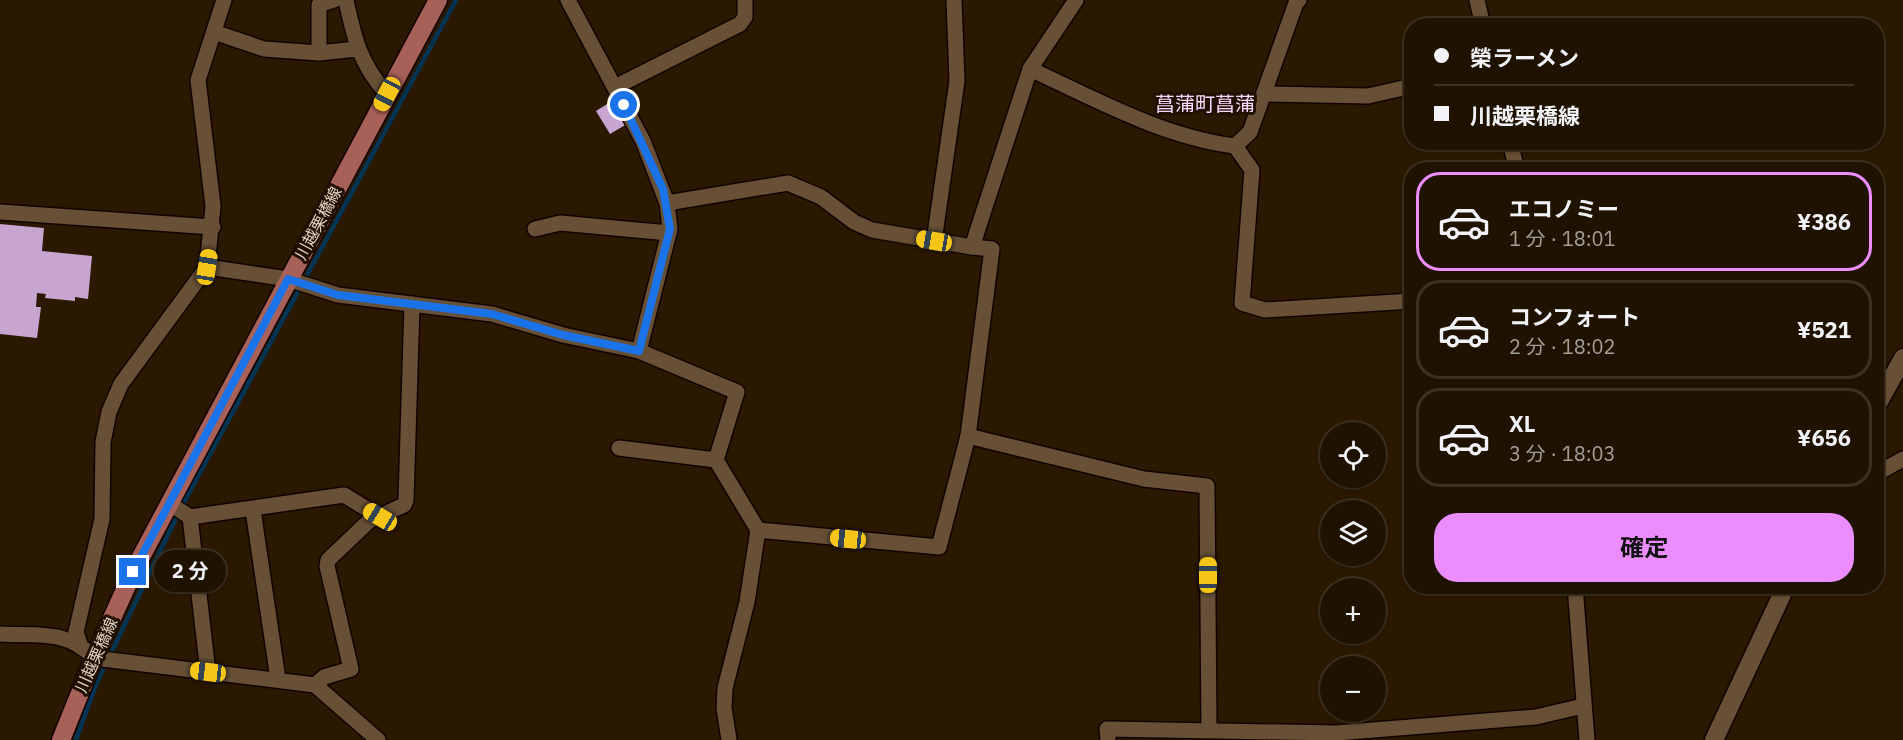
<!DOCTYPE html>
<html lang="ja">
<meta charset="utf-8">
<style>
:root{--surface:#201200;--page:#2d200f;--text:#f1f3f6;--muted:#a29e99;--line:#3d3222;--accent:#eb8dfc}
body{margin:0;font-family:"IBM Plex Sans","Noto Sans JP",sans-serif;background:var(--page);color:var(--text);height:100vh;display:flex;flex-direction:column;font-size:22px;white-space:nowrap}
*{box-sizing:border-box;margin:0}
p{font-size:20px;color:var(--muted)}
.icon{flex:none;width:33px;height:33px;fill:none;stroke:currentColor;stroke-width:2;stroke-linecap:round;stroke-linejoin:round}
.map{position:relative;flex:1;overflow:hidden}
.sheet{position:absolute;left:1404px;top:162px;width:480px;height:432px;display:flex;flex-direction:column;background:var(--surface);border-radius:24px;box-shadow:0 2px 4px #0004,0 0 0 2px var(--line)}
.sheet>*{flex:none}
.hud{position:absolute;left:1404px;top:18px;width:480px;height:132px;border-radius:24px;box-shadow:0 2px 4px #0004,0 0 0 2px var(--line);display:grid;align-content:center;height:132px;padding:0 30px;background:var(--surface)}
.buttons{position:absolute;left:1320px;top:422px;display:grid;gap:12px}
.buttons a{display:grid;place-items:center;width:66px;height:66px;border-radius:50%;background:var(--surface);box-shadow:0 2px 4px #0004,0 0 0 2px var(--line);font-size:30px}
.end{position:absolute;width:27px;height:27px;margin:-14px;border:8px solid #1a73e8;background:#fff;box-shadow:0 0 0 3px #fff}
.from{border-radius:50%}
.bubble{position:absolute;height:42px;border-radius:21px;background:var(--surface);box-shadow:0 2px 4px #0004,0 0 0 2px var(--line);font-size:20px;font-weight:700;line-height:42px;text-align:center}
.car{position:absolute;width:18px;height:36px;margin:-18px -9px;border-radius:8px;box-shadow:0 0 4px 2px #0007;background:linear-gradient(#f5c518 24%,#345 0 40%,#f5c518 0 76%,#345 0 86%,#f5c518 0)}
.hud b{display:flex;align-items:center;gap:21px;height:57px;font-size:22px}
.hud b+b{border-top:2px solid var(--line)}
.hud i{width:15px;height:15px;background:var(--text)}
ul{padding:10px 0 0;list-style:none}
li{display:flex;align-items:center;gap:18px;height:99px;margin:0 12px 9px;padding:0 18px;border:3px solid var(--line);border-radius:24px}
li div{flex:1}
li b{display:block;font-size:22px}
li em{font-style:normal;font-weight:700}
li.on{border-color:var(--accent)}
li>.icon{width:54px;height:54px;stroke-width:1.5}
.action{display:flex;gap:12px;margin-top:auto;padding:12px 30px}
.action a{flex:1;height:69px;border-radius:24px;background:var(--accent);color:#111;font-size:24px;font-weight:700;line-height:69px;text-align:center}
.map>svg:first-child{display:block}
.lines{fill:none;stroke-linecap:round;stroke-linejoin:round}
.stream{stroke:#033453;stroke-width:4.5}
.building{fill:#c8a4d1}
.street-casing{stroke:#130300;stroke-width:18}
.secondary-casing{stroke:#130300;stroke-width:21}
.primary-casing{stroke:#130300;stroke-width:21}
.street{stroke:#675036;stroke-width:15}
.secondary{stroke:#675036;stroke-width:18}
.primary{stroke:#a86159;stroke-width:18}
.route{stroke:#1a73e8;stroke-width:8}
.labels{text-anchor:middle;stroke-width:6;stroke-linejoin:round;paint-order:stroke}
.street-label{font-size:16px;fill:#e2d4c6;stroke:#210f00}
.quarter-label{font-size:20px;fill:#f8d8fd;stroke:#210f00}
</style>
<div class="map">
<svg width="1903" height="740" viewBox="0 0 1903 740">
<rect width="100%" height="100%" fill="#2b1800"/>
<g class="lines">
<g class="stream">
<path d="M182,506L456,0"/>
<path d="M76,740L97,682L178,514"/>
</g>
</g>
<g class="building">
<path d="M612,101L627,124L610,134L596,111Z"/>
<path d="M0,224L44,228L42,251L92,256L88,299L75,297V301L45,298L46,294L37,293L36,307H41L37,338L0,334Z"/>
</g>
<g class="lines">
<g class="street-casing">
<g id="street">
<path d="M334,0L319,5V53L357,49"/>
<path d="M346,0C354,38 360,64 387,94"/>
<path d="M568,0L643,141L667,203L670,229L639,351"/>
<path d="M1477,0L1483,26"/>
<path d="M214,32L264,49L319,53"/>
<path d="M1030,69C1095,99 1163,137 1235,146L1250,132L1296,3L1299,0"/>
<path d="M615,87L740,24L745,17V0"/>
<path d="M1264,94L1368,96L1412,86"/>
<path d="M1510,142L1517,170"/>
<path d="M1235,146L1252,170L1242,303L1265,310L1412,301"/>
<path d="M667,203L788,183L821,197L854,222L872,230L972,247"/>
<path d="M0,212L213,227"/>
<path d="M535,229L560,223L669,233"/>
<path d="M934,241L957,81L954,0"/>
<path d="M207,267L288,279L338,295L492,314L563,335L639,351L737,392L716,460L758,530"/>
<path d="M968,436L1144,479L1207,486L1209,729"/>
<path d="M619,448L716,460"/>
<path d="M1876,474L1903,459"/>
<path d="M169,503L190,517L208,672"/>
<path d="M253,510L278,679"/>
<path d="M190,517L344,495L380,517"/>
<path d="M1575,586L1587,740"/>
<path d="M0,634C37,636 66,629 94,658L315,685L378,740"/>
<path d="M80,644L76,632L102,519L103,442L109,412L121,384L207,267L213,206L198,80L224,0"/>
<path d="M315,685L324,677L351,669L327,566L328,560L369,521L404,505L406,500L412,304"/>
<path d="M729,740L724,708L725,688L747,602L758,530L939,547L968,436L992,249L972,247L1030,69L1076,0"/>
<path d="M1108,740L1107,729L1336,733L1536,717L1583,706"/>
</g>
</g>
<g class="secondary-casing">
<g id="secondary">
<path d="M1876,407L1903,358"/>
<path d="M1714,740L1786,586"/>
</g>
</g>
<g class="primary-casing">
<path id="primary" d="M61,740L94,658L133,572L438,0"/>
</g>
<use href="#street" class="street"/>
<use href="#secondary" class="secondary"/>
<use href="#primary" class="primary"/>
</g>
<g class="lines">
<path class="route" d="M133,572L288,279L338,295L492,314L563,335L639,351L670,229L663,189L624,105"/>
</g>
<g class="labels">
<g class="street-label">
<text transform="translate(318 223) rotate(-62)" y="6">川越栗橋線</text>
<text transform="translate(96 655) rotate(-66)" y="6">川越栗橋線</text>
</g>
<g class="quarter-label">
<text x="1205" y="111">菖蒲町菖蒲</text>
</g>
</g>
</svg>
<div class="buttons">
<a><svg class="icon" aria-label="locate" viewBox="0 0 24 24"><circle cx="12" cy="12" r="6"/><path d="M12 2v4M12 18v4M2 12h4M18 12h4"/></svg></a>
<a><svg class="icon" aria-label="layers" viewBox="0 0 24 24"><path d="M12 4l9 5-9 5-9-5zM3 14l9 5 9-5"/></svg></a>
<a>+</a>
<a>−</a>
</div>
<i class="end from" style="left:624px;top:105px"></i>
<i class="end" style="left:133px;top:572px"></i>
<div class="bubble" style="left:154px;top:550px;width:72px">2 分</div>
<i class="car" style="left:387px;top:94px;rotate:208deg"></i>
<i class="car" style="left:934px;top:241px;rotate:280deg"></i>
<i class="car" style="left:207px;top:267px;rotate:9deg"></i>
<i class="car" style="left:380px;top:517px;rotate:301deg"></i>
<i class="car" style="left:848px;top:539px;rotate:276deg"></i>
<i class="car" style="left:1208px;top:575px;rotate:0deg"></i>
<i class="car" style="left:208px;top:672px;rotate:277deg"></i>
<div class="hud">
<b><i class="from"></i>榮ラーメン</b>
<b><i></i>川越栗橋線</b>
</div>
<section class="sheet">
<ul>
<li class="on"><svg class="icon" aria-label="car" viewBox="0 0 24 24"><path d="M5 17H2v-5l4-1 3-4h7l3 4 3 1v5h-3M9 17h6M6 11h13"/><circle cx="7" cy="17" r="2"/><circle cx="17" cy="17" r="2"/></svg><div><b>エコノミー</b><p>1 分 · 18:01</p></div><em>¥386</em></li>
<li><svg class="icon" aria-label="car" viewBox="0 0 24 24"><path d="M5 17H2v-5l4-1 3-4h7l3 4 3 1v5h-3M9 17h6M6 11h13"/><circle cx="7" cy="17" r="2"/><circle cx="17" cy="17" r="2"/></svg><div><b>コンフォート</b><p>2 分 · 18:02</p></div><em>¥521</em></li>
<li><svg class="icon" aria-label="car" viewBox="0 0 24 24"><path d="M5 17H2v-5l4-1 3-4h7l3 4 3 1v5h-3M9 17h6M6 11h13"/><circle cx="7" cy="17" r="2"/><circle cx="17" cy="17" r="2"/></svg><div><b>XL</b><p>3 分 · 18:03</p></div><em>¥656</em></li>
</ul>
<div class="action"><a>確定</a></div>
</section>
</div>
